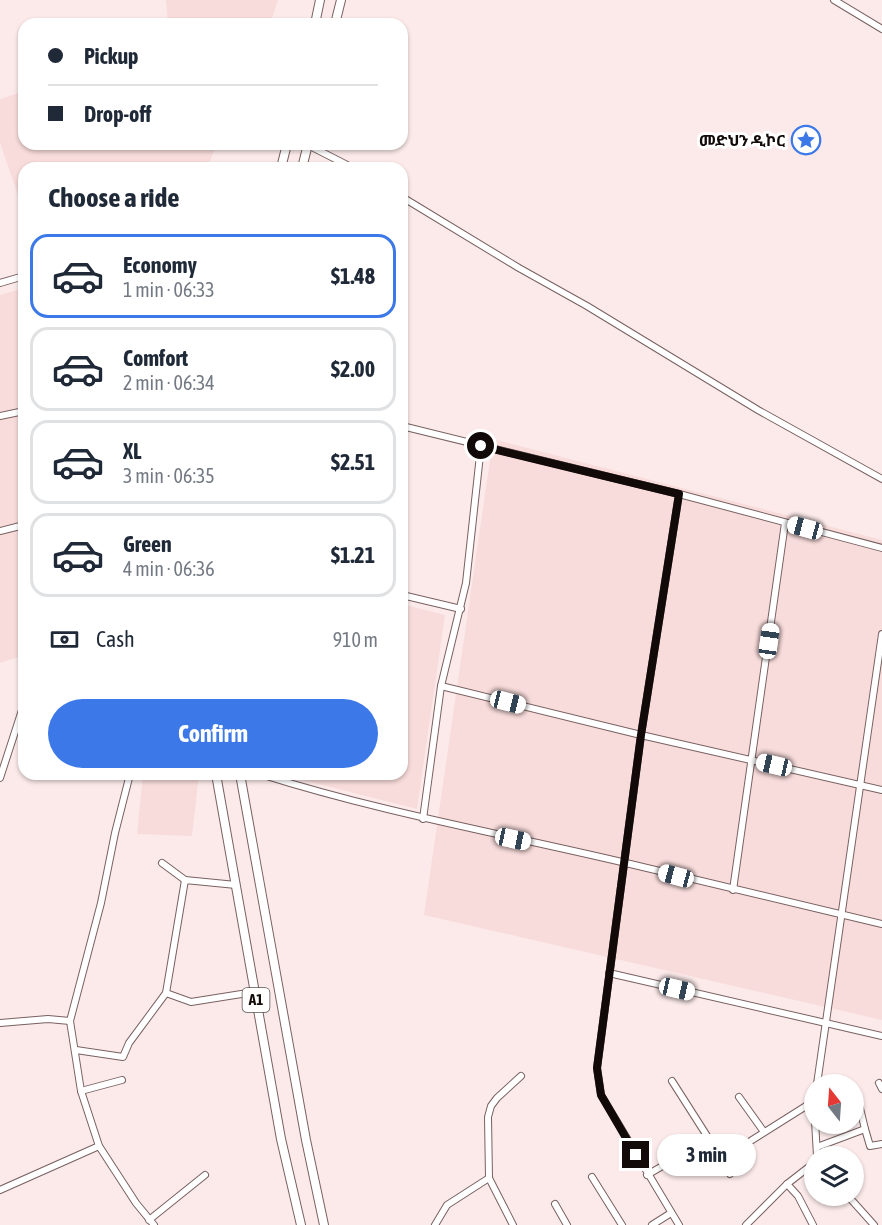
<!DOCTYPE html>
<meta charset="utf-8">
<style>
:root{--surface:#fff;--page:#f2f2f3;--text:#1f2937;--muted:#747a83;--line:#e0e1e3;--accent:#3c78e7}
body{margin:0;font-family:"Asap Condensed","Noto Sans Ethiopic",sans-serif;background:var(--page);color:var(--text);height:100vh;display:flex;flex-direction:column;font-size:22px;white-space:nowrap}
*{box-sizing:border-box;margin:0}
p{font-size:20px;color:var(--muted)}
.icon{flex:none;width:33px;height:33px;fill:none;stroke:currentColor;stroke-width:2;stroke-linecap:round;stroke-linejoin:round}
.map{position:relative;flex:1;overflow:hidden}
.details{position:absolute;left:18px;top:162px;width:390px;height:618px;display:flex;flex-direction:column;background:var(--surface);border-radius:18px;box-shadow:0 2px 4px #0004}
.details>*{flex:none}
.hud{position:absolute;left:18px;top:18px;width:390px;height:132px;border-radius:18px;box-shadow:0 2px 4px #0004;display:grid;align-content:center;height:132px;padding:0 30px;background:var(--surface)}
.needle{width:39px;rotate:343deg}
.fabs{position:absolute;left:804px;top:1074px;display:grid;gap:12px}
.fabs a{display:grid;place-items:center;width:60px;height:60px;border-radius:50%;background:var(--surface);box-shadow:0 2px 4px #0004;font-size:30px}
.end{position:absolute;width:27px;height:27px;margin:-14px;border:8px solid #120a09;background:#fff;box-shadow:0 0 0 3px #fff}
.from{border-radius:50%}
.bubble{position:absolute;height:42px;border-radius:21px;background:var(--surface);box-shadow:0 2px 4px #0004;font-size:20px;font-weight:700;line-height:42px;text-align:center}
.car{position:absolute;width:18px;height:36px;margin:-18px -9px;border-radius:8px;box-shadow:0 0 4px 2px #0007;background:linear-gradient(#fff 24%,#345 0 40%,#fff 0 76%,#345 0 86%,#fff 0)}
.hud b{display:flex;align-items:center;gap:21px;height:57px;font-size:22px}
.hud b+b{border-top:2px solid var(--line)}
.hud i{width:15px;height:15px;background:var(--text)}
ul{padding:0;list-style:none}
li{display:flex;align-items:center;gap:18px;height:84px;margin:0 12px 9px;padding:0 18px;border:3px solid var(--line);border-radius:18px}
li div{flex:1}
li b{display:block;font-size:22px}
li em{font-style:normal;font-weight:700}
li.current{border-color:var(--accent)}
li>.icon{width:54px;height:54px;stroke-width:1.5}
h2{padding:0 30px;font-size:27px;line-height:72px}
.pay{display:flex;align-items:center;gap:15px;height:66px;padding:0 30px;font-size:22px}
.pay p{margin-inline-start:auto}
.button{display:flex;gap:12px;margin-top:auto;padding:12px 30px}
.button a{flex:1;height:69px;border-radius:36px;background:var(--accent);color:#fff;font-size:24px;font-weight:700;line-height:69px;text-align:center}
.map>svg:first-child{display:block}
.built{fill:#f8dcdb}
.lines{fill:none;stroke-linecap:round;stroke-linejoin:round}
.minor-casing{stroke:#796161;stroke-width:8}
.major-casing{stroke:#796161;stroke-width:10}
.minor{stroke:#fff;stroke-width:6}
.major{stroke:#fff;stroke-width:8}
.route{stroke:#120a09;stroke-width:8}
.labels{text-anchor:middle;stroke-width:6;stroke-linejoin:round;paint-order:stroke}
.shield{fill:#fff;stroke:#595453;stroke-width:1.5}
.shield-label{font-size:15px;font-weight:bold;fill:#120a09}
.poi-label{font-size:16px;font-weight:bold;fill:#120a09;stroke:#fff;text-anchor:end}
</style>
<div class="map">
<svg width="882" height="1225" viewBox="0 0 882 1225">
<rect width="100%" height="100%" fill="#fceaea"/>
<g class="built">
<path d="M166,0H278L270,24H168Z"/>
<path d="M24,91V144H217L207,168H24V212L0,143V99Z"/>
<path d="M24,288V655L0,663V295Z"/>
<path d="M493,439L882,540V1020L424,915Z"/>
<path d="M402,604L445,615L417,809L279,774H402Z"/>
<path d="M143,774H199L192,836L137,834Z"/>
</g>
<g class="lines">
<g class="minor-casing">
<g id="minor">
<path d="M834,0L882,29"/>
<path d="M308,145L353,168"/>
<path d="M402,197L519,268L587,306L758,410L882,479"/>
<path d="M0,283L24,276"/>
<path d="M0,416L24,411"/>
<path d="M402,426L679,494L882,548"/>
<path d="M0,531L24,525"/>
<path d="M402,595L461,609"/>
<path d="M441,686L641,735L882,790"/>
<path d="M130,774L115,833L101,903L70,1021L81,1091L99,1146L136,1203L154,1225"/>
<path d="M260,774C380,812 503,834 626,863C711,883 796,904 882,924"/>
<path d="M0,778L24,704"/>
<path d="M423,819L441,686L466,583L481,446"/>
<path d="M162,863L185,880"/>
<path d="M733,890L785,523"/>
<path d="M609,973L882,1036"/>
<path d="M166,993L191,1002L254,992"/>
<path d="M0,1023L48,1019L70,1021"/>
<path d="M76,1050L123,1057L129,1043L166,993L185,880L236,885"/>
<path d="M672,1081L709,1139"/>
<path d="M879,1083L882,1089"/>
<path d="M817,1084L882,634"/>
<path d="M81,1091L122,1080"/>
<path d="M856,1092L865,1129"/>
<path d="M739,1097L764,1132"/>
<path d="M814,1103L817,1156"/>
<path d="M817,1147L865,1129L870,1146L882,1144"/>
<path d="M722,1159L730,1174"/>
<path d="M647,1175L709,1139L722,1159L814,1101"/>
<path d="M592,1177L622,1225"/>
<path d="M787,1184L798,1196L813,1225"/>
<path d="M0,1190L99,1146"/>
<path d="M848,1196L874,1225"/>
<path d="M555,1204L567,1225"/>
<path d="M149,1220L205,1175"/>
<path d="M435,1225L447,1205L489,1178"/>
<path d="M513,1225L489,1178L488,1117L491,1106L497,1098L521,1076"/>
<path d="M652,1225L671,1213"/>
<path d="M679,1225L601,1095L597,1068L641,735L679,494"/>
<path d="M746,1225L787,1184L814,1163"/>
</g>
</g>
<g class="major-casing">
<g id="major">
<path d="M315,24L320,0"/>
<path d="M335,24L341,0"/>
<path d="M281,168L287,144"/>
<path d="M302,168L308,144"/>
<path d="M216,774L281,1139L301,1225"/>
<path d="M240,774L306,1140L324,1225"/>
</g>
</g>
<use href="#minor" class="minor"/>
<use href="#major" class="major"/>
</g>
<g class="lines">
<path class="route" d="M481,446L679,494L641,735L597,1068L601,1095L636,1155"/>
</g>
<defs>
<g id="sight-ring" transform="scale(1.5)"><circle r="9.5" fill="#fff" stroke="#3c78e7" stroke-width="1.5"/><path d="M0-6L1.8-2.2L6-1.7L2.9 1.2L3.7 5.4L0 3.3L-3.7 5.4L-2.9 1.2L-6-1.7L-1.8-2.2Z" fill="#3c78e7"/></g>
</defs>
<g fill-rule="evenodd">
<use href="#sight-ring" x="806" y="140"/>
</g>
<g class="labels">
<rect class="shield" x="242.5" y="988" width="27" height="24" rx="4.5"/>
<g class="shield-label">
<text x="256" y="1005">A1</text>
</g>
<g class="poi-label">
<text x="785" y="146">መድህን ዲኮር</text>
</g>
</g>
</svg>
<div class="fabs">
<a><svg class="needle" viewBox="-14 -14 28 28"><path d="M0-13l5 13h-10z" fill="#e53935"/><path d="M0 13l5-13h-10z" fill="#747a83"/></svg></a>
<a><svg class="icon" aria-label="layers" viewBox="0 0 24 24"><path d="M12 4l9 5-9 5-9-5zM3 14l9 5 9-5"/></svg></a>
</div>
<i class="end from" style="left:481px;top:446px"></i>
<i class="end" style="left:636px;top:1155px"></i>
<div class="bubble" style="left:657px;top:1134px;width:99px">3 min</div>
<i class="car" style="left:805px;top:528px;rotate:285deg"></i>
<i class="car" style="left:769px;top:641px;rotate:8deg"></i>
<i class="car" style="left:508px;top:702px;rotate:104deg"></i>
<i class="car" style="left:774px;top:765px;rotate:283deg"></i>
<i class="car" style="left:513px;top:839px;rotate:102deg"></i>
<i class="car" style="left:676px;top:876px;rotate:285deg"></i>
<i class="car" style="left:677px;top:989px;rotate:103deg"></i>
<div class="hud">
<b><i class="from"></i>Pickup</b>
<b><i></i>Drop-off</b>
</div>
<section class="details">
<h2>Choose a ride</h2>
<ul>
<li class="current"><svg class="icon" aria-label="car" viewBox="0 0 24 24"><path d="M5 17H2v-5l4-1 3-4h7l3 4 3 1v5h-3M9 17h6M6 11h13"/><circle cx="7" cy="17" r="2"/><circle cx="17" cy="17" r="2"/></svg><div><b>Economy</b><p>1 min · 06:33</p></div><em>$1.48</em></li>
<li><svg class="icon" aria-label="car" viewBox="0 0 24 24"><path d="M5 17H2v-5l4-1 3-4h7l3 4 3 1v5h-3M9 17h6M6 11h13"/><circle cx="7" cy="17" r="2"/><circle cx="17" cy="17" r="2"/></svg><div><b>Comfort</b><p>2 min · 06:34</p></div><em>$2.00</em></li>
<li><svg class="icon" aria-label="car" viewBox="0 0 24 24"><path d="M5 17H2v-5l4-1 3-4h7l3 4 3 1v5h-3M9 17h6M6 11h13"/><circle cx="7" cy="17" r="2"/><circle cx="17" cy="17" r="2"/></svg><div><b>XL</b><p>3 min · 06:35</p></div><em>$2.51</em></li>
<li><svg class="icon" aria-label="car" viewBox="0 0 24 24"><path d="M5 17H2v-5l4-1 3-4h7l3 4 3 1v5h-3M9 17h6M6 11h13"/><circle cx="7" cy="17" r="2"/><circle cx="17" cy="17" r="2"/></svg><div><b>Green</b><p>4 min · 06:36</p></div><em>$1.21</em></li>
</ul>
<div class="pay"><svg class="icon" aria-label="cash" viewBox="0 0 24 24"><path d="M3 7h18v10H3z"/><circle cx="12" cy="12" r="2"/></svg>Cash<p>910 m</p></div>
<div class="button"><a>Confirm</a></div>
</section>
</div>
